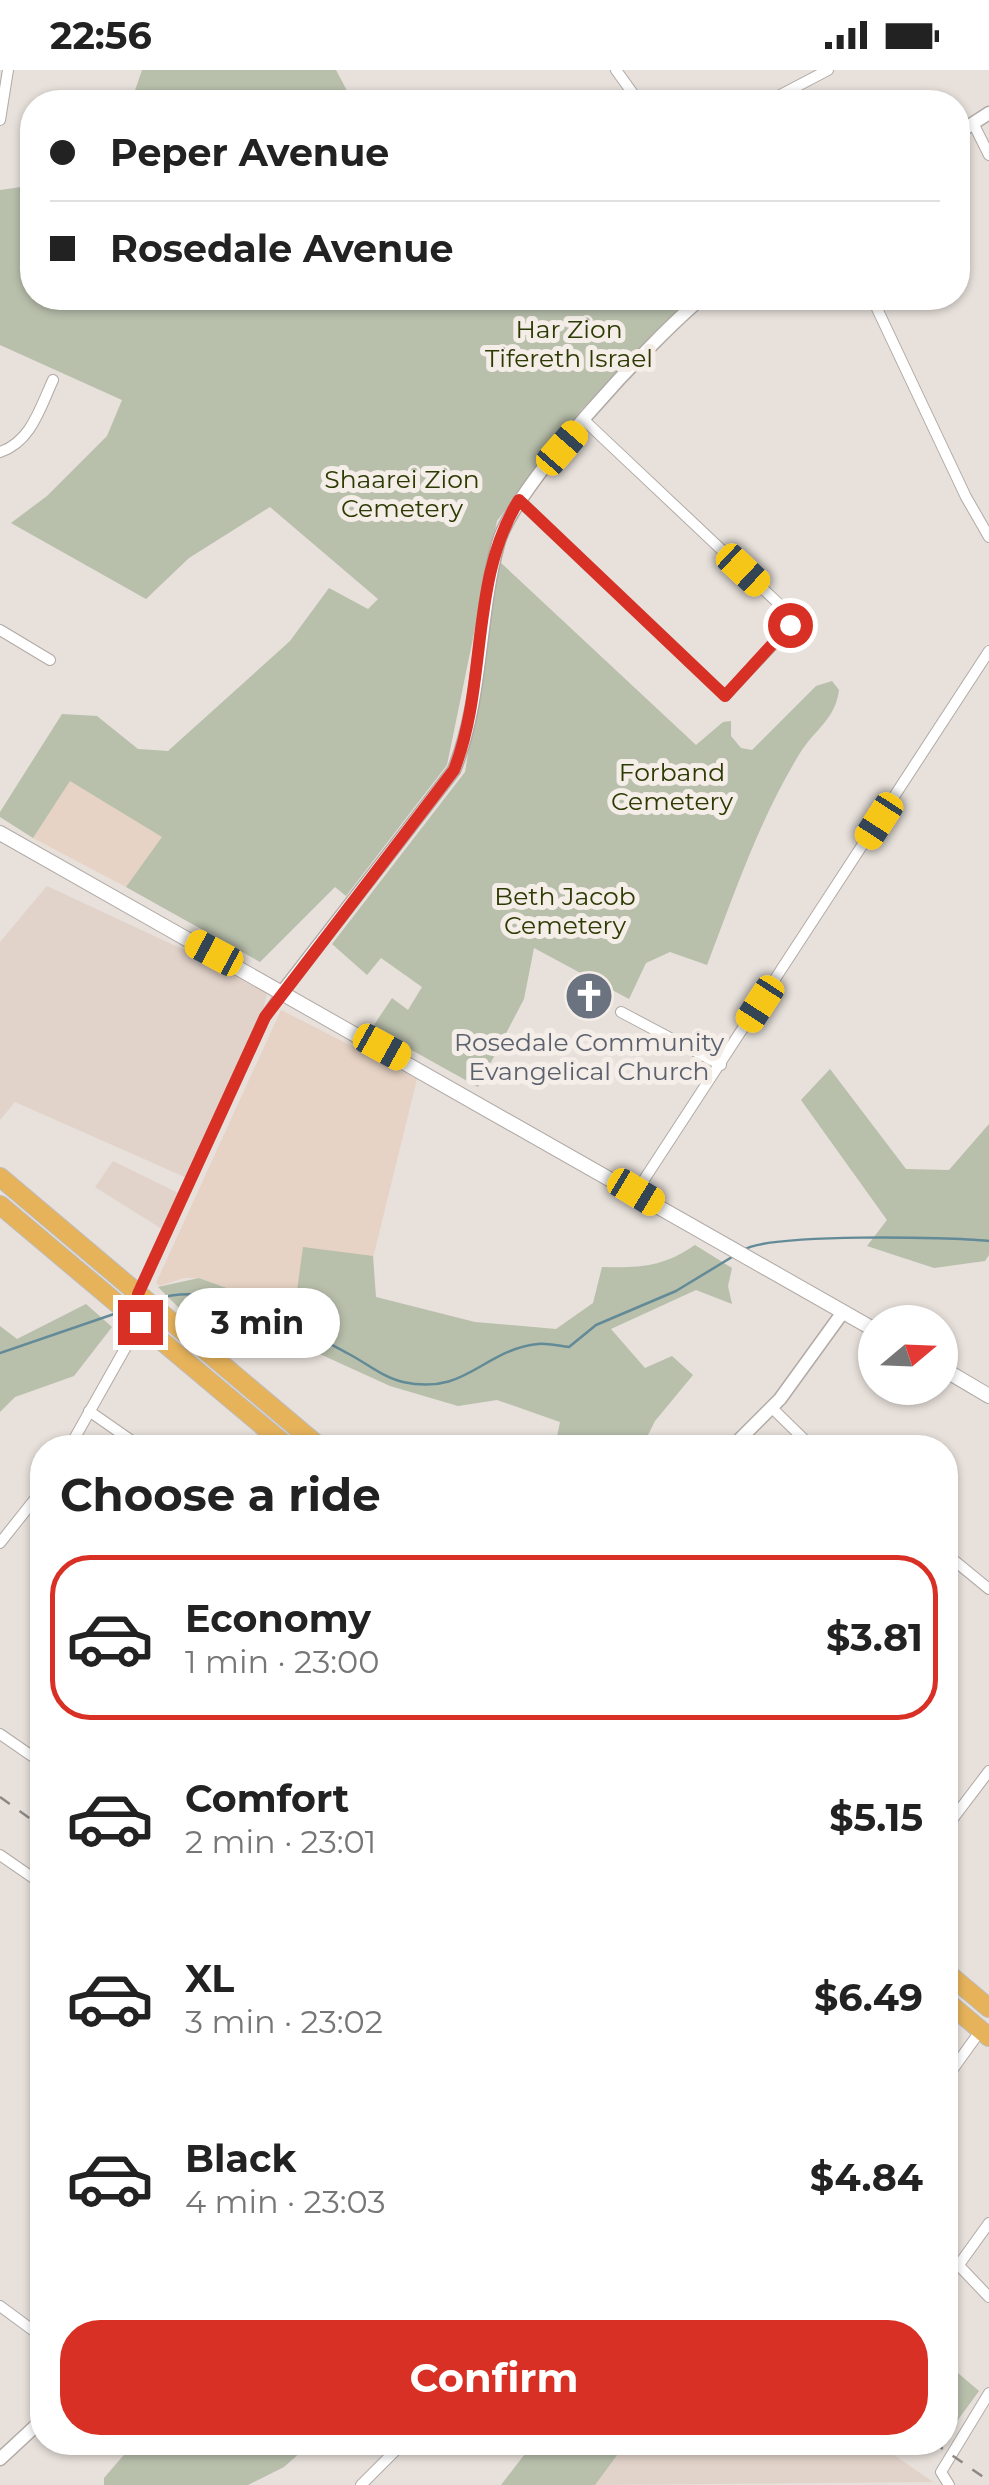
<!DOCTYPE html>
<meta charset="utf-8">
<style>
:root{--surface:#fff;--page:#f6f6f6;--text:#222;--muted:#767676;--line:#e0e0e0;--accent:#d93025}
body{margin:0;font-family:Montserrat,sans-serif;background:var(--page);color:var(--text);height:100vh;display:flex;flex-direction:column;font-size:38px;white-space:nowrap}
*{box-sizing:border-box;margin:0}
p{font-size:32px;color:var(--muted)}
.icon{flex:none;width:55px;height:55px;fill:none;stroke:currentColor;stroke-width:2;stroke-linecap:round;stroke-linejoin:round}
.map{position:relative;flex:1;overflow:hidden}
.sheet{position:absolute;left:30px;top:1365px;width:928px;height:1020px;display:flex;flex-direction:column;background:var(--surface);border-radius:40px;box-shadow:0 2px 8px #0004}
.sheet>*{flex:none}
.top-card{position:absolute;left:20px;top:20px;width:950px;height:220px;border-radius:40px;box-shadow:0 2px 8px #0004;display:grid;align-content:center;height:220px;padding:0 30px;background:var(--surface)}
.needle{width:65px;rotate:71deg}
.controls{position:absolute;left:858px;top:1235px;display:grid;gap:20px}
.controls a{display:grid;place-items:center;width:100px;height:100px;border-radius:50%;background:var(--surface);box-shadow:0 2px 8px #0004;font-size:50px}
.end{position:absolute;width:45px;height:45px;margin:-22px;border:12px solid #d93025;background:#fff;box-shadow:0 0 0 5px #fff}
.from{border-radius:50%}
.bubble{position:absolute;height:70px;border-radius:35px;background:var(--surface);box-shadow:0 2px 8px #0004;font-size:32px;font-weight:700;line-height:70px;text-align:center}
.car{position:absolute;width:30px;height:60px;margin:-30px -15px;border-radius:12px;box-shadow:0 0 8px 2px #0007;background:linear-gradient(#f5c518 24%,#345 0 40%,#f5c518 0 76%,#345 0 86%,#f5c518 0)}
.top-card b{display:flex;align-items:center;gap:35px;height:95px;font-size:38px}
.top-card b+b{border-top:2px solid var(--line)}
.top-card i{width:25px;height:25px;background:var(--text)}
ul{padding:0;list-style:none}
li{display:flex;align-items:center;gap:30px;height:165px;margin:0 20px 15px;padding:0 10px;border:5px solid transparent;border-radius:40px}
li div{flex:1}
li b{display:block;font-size:38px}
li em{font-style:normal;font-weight:700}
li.current{border-color:var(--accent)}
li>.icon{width:90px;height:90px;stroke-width:1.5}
h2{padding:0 30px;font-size:45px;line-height:120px}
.button{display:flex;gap:20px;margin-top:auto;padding:20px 30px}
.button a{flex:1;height:115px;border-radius:40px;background:var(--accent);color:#fff;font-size:40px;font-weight:700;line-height:115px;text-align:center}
.status{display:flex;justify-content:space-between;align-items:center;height:70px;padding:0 50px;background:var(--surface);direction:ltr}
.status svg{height:28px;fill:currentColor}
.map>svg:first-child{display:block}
.commercial{fill:#e7d3c5}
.built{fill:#e2d3ca}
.green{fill:#b8bfab}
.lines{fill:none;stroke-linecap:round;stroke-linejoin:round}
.stream{stroke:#638a97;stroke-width:2.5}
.minor-casing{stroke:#b1aaa6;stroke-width:12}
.tertiary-casing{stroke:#b1aaa6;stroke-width:15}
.secondary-casing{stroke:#b1aaa6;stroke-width:16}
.trunk-casing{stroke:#bdbcbc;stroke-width:20}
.minor{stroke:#fff;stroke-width:10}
.tertiary{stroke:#fff;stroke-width:12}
.secondary{stroke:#fff;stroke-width:14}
.trunk{stroke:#e6b35b;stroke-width:18}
.rail{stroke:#8d8884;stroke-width:2.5;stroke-dasharray:12 12;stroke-linecap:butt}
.route{stroke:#d93025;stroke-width:12}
.labels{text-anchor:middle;stroke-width:10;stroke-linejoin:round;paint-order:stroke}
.park-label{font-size:25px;fill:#2d3a02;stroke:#f4ede8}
.worship-label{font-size:25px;fill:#5b616d;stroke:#f4ede8}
</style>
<div class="status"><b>22:56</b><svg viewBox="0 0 49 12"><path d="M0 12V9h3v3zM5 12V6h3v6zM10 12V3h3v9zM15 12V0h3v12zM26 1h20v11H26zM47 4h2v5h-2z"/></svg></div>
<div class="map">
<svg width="989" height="2415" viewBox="0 0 989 2415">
<rect width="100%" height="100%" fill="#e7e0db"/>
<g class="commercial">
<path d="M70,710L163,767L126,817L33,768Z"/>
<path d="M281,940L417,1009L373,1188L294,1242L200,1208H184L160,1216L156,1213Z"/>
</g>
<g class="built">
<path d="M47,816L259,915L267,924L261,949L187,1108L15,1032L0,1050V872Z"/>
<path d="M113,1091L178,1123L162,1159L95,1117Z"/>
<path d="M625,2372L877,2373L933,2412L594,2415Z"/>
</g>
<g class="green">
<path d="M142,0H336L353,32H131Z"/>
<path d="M32,111V228H689L581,340L497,451L447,695L346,826L335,817L260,892L126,817L162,767L70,711L33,768L0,747V742L62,644L97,646L138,679L168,681L290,571L329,518L368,539L378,529L270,437L189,488L146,529L11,453L47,426L107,366L122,330L0,275V120L28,116Z"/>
<path d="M500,492L696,675L723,652L731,651V666L741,678L752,680L816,616L832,611L839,620C835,650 815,659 800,683C759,750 735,822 707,895L670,882L646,893L629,929L534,878L524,929L478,1017L372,958L392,928L408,940L422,917L381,888L367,905L332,874L465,702Z"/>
<path d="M830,999L906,1099L949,1100L989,1054V1185L985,1191L934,1198L867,1176L887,1150L801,1030Z"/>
<path d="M695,1175L732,1198L728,1216L732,1234L696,1220L611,1259L645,1298L672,1286L693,1305L655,1351L642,1377H555L560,1352L497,1330L458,1336L390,1316L210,1234L181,1240L158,1217L199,1208L294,1242L303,1177L373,1186L376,1227L475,1252L556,1259L593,1233L602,1197C640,1198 663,1197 695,1175Z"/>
<path d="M86,1234L112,1257L74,1306L15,1327L0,1342V1256L17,1269Z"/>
<path d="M945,2292L979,2321L952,2358L945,2353Z"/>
<path d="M135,2372H311V2373L284,2397L248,2415H104V2408Z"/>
<path d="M534,2372H626V2373L595,2415H501Z"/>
</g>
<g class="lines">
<g class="stream">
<path d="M743,1180C770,1163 949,1167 989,1171"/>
<path d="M156,1229C218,1209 294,1255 349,1284C366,1293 384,1308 403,1312C467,1326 482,1280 538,1274C547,1273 559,1276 569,1277L596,1255L676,1221L732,1187"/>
<path d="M0,1283L114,1244"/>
</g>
<g class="minor-casing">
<g id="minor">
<path d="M616,0L639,32"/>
<path d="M767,32L828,0"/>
<path d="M0,50L8,0"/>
<path d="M973,53L989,85"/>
<path d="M872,228L966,427L989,467"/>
<path d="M0,382C31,372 40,338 53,310"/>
<path d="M519,430L725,626L796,550L585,351"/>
<path d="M0,560L50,590"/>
<path d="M621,942L721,995"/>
<path d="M636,1122L989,581"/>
<path d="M772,1338L813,1378"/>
<path d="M89,1341L142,1378"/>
<path d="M69,1378L140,1252L138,1224L265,947L283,921"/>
<path d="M0,1473L42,1420"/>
<path d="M945,1483L989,1519"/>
<path d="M0,1664L42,1693"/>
<path d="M945,1759L989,1701"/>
<path d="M0,1785L42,1814"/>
<path d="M945,2010L981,1960"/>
<path d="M945,2181L989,2227"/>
<path d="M958,2196L989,2153"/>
<path d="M0,2236L42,2267"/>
<path d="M361,2415L404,2372"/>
<path d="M949,2415L941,2402L989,2323"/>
</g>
</g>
<g class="tertiary-casing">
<g id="tertiary">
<path d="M958,63L989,43"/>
<path d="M283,921L454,700C483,629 478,547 498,474C513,417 654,267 702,228"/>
<path d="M731,1378L780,1329L843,1242"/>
<path d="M0,2389L42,2350"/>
</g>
</g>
<g class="secondary-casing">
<g id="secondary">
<path d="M0,763L875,1260"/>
<path d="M940,1297L989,1326"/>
</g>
</g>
<g class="trunk-casing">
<g id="trunk">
<path d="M0,1107L321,1378"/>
<path d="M0,1135L289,1378"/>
<path d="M945,1901L989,1938"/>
<path d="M945,1930L989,1967"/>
</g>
</g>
<use href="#minor" class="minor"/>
<use href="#tertiary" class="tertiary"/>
<use href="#secondary" class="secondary"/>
<use href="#trunk" class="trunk"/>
<g class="rail">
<path d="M0,1727L42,1757"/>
<path d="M933,2372L989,2411"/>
</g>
</g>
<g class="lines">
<path class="route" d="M140,1252L138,1224L265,947L454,700C488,614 469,510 519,430L725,626L790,555"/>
</g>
<defs>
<g id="church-disc" transform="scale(2.5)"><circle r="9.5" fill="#6b7280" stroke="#f4ede8"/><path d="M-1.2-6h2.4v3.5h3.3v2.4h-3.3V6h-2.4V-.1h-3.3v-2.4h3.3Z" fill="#fff"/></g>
</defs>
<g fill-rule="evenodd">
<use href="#church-disc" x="589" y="926"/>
</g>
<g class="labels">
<g class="park-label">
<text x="569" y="268">Har Zion<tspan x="569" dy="29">Tifereth Israel</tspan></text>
<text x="402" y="418">Shaarei Zion<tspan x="402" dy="29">Cemetery</tspan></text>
<text x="672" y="711">Forband<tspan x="672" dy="29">Cemetery</tspan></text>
<text x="565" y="835">Beth Jacob<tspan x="565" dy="29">Cemetery</tspan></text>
</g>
<g class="worship-label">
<text x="589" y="981">Rosedale Community<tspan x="589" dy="29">Evangelical Church</tspan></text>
</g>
</g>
</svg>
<div class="controls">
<a><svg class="needle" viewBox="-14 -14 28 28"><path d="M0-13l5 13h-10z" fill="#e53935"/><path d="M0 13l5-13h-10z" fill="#767676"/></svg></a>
</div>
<i class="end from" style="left:790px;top:555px"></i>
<i class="end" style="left:140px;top:1252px"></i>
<div class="bubble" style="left:175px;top:1218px;width:165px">3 min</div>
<i class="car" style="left:562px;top:378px;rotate:41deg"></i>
<i class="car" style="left:743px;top:500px;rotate:133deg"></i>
<i class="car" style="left:879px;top:751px;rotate:213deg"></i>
<i class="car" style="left:214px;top:883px;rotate:298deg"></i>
<i class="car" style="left:760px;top:934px;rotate:213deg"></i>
<i class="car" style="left:382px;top:977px;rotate:119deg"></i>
<i class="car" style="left:636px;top:1122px;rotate:121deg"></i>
<div class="top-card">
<b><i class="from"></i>Peper Avenue</b>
<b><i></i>Rosedale Avenue</b>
</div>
<section class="sheet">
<h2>Choose a ride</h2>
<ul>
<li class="current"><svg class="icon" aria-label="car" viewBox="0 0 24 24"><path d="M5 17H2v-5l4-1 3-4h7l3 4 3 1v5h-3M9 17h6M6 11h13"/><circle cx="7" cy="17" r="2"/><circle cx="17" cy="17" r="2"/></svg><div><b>Economy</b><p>1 min · 23:00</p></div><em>$3.81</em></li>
<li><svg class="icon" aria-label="car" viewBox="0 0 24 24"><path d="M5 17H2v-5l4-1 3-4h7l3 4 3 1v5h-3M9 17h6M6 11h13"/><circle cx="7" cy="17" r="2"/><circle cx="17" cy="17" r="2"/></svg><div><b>Comfort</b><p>2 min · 23:01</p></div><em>$5.15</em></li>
<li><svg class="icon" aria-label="car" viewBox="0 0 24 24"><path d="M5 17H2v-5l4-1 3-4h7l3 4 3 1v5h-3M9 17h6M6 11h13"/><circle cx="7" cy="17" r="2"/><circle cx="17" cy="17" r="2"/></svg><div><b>XL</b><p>3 min · 23:02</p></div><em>$6.49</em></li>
<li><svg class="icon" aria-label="car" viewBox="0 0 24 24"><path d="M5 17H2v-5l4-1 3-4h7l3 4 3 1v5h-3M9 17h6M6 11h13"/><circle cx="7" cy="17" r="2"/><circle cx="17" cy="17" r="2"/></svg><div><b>Black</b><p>4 min · 23:03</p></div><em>$4.84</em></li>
</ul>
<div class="button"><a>Confirm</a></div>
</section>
</div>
